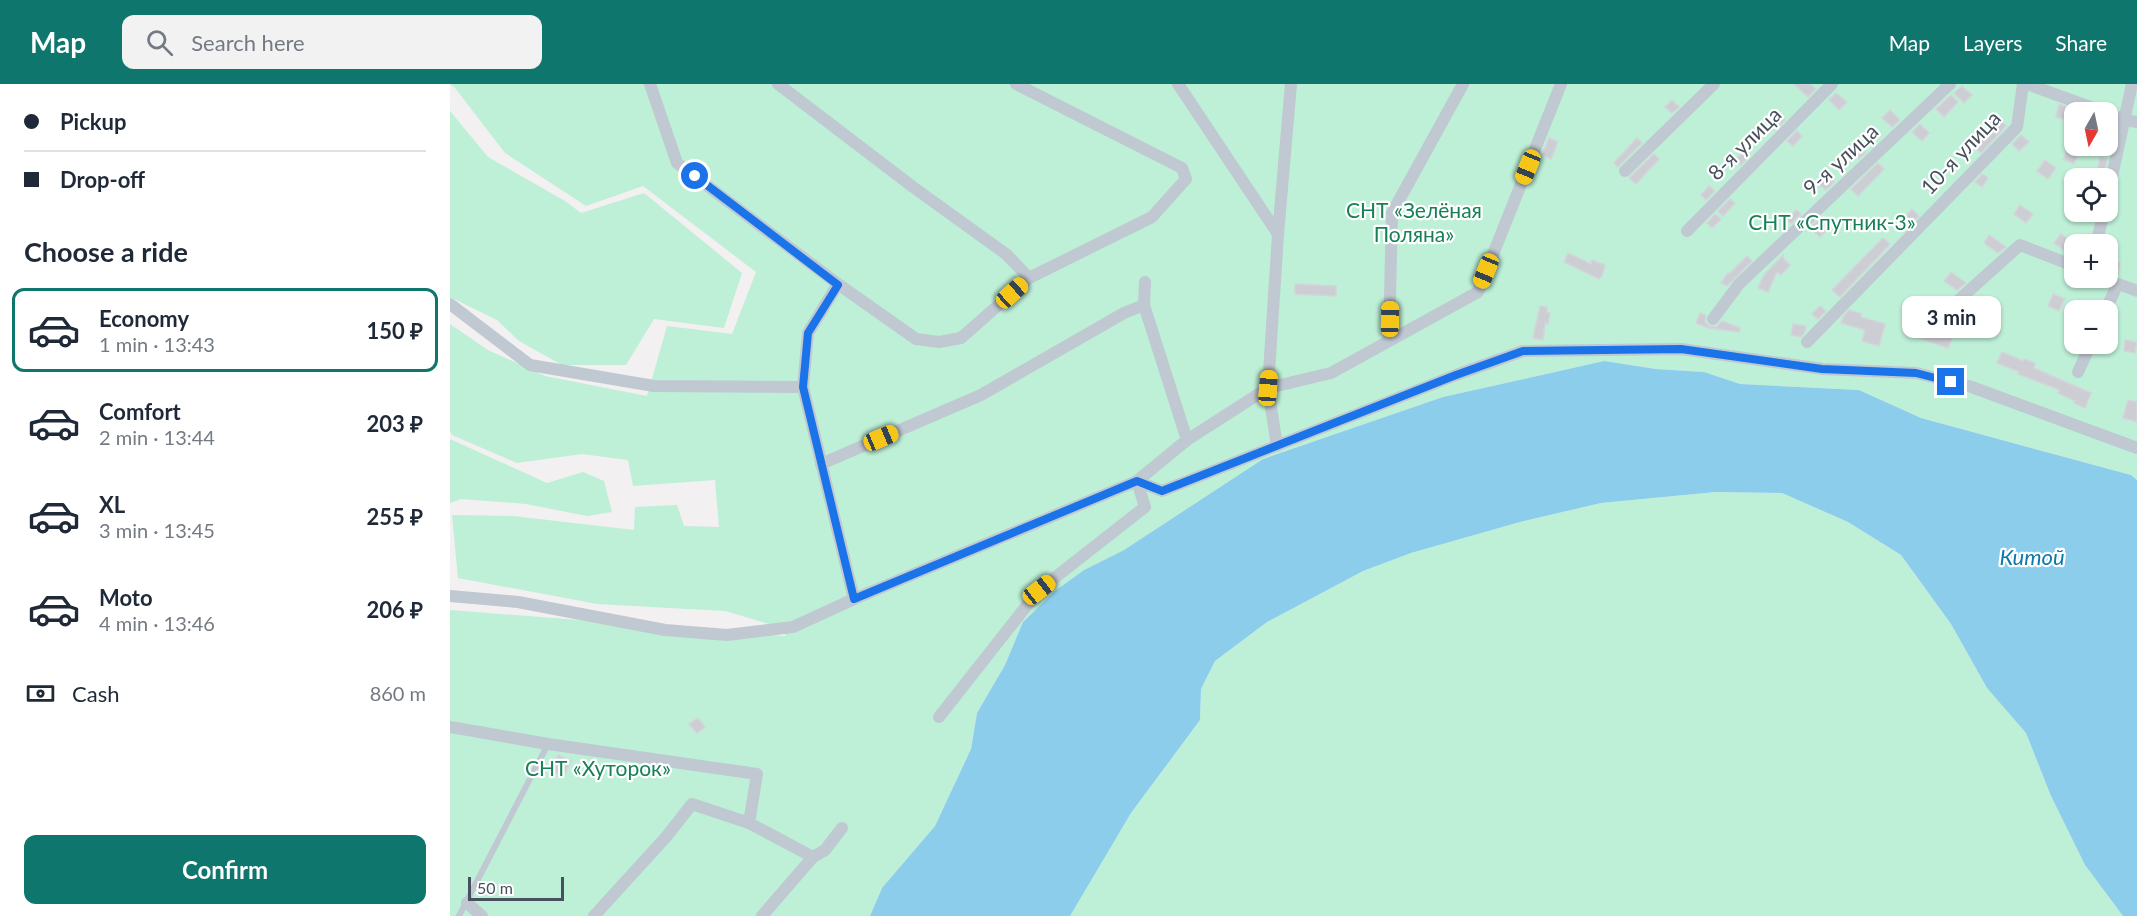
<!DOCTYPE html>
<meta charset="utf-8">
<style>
:root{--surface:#fff;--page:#f2f2f3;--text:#1f2937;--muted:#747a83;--line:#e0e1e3;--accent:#0f766e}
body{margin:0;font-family:Lato,sans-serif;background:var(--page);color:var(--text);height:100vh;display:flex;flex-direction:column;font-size:22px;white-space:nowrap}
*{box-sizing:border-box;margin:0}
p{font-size:20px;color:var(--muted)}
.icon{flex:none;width:33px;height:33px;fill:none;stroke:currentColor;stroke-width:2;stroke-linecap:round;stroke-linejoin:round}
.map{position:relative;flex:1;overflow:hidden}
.sheet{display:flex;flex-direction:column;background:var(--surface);width:450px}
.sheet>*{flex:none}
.hud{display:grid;align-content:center;height:132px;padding:0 24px;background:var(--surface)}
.needle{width:39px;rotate:189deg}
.controls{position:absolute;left:1614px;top:18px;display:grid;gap:12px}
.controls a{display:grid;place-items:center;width:54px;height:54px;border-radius:12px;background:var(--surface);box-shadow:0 2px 4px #0004;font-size:30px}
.scale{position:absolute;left:18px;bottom:15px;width:96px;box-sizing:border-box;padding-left:6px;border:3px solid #48505d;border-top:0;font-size:16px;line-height:21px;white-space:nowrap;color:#48505d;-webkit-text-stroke:4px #fff;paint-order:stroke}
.end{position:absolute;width:27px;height:27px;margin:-14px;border:8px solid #1a73e8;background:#fff;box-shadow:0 0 0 3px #fff}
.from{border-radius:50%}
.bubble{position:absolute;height:42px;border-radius:12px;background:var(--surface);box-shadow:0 2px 4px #0004;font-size:20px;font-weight:700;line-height:42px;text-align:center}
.car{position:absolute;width:18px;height:36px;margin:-18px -9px;border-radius:8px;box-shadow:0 0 4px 2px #0007;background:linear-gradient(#f5c518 24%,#345 0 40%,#f5c518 0 76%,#345 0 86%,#f5c518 0)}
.hud b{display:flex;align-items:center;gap:21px;height:57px;font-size:22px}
.hud b+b{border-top:2px solid var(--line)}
.hud i{width:15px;height:15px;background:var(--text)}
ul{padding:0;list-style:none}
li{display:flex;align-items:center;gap:18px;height:84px;margin:0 12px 9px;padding:0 12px;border:3px solid transparent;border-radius:12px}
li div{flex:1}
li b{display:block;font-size:22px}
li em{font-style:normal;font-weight:700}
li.on{border-color:var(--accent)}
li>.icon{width:54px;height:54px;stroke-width:1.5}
h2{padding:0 24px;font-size:27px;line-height:72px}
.pay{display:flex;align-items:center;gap:15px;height:66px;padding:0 24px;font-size:22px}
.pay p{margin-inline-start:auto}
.button{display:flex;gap:12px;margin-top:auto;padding:12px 24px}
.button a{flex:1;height:69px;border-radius:12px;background:var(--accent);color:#fff;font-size:24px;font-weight:700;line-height:69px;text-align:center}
header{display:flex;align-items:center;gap:36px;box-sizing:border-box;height:84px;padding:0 30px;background:var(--accent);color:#fff}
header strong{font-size:28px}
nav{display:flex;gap:33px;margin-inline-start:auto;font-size:21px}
.search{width:420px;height:54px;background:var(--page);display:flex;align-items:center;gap:15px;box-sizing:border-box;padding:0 21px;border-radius:12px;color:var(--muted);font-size:22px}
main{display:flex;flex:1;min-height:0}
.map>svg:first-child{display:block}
.green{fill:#beefd7;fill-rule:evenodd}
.water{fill:#8ccdec}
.building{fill:#cdced4;stroke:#d4d5db;stroke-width:1.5}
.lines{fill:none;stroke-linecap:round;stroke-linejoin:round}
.lane{stroke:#c0c8d1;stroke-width:6}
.street{stroke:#c0c8d1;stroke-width:12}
.route{stroke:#1a73e8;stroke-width:8}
.labels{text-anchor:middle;stroke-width:4.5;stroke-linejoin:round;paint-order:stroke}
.street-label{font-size:21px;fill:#48505d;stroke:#fff}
.park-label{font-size:21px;fill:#178057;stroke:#fff}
.water-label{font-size:22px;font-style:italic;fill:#0c78ac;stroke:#fff}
</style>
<header>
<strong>Map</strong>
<div class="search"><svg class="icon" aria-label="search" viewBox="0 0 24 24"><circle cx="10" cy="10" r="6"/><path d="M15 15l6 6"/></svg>Search here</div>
<nav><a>Map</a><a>Layers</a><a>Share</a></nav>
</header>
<main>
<section class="sheet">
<div class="hud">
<b><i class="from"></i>Pickup</b>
<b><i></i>Drop-off</b>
</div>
<h2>Choose a ride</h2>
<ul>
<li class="on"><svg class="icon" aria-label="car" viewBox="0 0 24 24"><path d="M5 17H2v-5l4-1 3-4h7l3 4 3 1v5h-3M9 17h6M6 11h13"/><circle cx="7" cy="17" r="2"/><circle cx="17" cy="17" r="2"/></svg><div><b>Economy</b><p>1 min · 13:43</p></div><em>150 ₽</em></li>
<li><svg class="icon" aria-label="car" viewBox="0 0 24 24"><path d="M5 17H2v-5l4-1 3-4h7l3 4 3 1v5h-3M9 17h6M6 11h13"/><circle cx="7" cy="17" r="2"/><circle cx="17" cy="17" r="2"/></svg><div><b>Comfort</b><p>2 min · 13:44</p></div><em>203 ₽</em></li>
<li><svg class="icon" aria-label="car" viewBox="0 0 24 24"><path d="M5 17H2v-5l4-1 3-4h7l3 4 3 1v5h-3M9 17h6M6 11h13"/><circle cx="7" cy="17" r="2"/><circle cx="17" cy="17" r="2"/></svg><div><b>XL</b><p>3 min · 13:45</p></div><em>255 ₽</em></li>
<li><svg class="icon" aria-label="car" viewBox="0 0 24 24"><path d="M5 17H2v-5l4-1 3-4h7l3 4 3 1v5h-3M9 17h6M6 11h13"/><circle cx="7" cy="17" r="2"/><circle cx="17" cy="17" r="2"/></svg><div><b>Moto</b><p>4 min · 13:46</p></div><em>206 ₽</em></li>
</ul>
<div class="pay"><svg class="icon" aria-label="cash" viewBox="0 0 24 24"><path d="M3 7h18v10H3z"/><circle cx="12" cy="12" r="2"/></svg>Cash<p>860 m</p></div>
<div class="button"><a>Confirm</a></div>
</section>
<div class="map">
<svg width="1687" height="832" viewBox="0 0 1687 832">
<rect width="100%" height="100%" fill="#f2f0f0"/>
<g class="green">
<path d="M0,0H1687V396L1681,391L1471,334L1409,306L1290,300L1254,288L1206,285L1154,277L993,313L813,375L674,466L634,486L605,507L573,538L555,581L527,629L521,665L485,742L432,804L420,832H0V526L335,552L336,545L275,527L147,520L8,494L2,431L63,432L184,446L185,423L227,421L234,442L269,443L265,396L183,402L178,376L132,370L67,379L2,351L0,347V240L38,266L95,292L197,312L217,242L282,250L306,188L193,102L136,122L55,69L5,4ZM1624,28H1658V62H1624ZM1624,94H1658V128H1624ZM1624,160H1658V194H1624ZM1624,226H1658V260H1624Z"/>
<path d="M0,27L38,73L115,117L131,129L194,109L292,189L274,244L204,235L176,281H112L69,257L47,236L0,213Z"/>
<path d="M0,355L97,399L133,388L154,397L162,428L137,432L76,420L11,415L0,419Z"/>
<path d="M1266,408L1332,409L1398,438L1451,471L1501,540L1537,604L1576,649L1601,712L1635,781L1673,832H620L681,729L750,636L751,605L765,577L817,538L913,487L961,469L1070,438L1151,419Z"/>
</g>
<path class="water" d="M1154,277L1206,285L1254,288L1290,300L1409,306L1471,334L1681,391L1687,396V832H1673L1635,781L1601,712L1576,649L1537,604L1501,540L1451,471L1398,438L1332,409L1266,408L1151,419L1070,438L961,469L913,487L817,538L765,577L751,605L750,636L681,729L620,832H420L432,804L485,742L521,665L527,629L555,581L573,538L605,507L634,486L674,466L813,375L993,313Z"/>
<g class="building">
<path d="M1344,0H1360L1366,5L1358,13Z"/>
<path d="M1512,2L1522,11L1514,19L1504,9Z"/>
<path d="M1386,9L1397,18L1389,26L1379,16Z"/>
<path d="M1501,11L1508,18L1494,33L1486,25Z"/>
<path d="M1222,16L1229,23L1222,29L1215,23Z"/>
<path d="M1609,20L1621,25L1618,36L1606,33Z"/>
<path d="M1440,26L1450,36L1442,43L1432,34Z"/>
<path d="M1327,28L1335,36L1325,46L1318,38Z"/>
<path d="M1548,34L1556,42L1531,69L1524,63L1541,45L1539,43Z"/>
<path d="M1470,40L1479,49L1472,57L1462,48Z"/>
<path d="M1347,47L1352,52L1343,62L1337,57Z"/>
<path d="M1571,51L1579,58L1569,67L1562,60Z"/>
<path d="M1099,54L1108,58L1101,75L1092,71Z"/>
<path d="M1187,54L1192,59L1168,83L1164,79Z"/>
<path d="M1620,59L1631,63L1624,80L1613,75Z"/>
<path d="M1409,61L1416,68L1409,75L1402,68Z"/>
<path d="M1295,66L1300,71L1291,81L1285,76Z"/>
<path d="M1204,70L1209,75L1186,100L1179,94Z"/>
<path d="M1650,73L1657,75L1655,85L1648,84Z"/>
<path d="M1595,76L1606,84L1598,95L1587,87Z"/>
<path d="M1428,79L1434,85L1408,112L1401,105Z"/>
<path d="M1532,90L1538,94L1532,103L1525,98Z"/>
<path d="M1376,91L1384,98L1376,106L1368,100Z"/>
<path d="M1259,102L1265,107L1256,116L1251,111Z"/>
<path d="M1280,115L1285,119L1273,132L1268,127Z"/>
<path d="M1570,121L1583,130L1576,139L1564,130Z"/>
<path d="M1462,125L1469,132L1460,141L1453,135Z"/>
<path d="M1346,126L1351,130L1341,140L1337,136Z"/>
<path d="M1265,130L1271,135L1262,144L1257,139Z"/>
<path d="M1371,133L1381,142L1370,153L1360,144Z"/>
<path d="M1611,150L1621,158L1615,167L1604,159Z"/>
<path d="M1539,151L1556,163L1548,169L1534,159Z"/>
<path d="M1433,154L1440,160L1390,213L1382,206Z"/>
<path d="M1118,169L1141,180L1142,176L1155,181L1152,192L1149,195L1114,178Z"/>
<path d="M1333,171V174L1340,181L1331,191L1327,188L1318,208L1308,204L1314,191Z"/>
<path d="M1297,172L1302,177L1277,202L1271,199L1278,189L1279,190Z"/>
<path d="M1658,177L1670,179L1668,189L1658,187Z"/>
<path d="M1501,188L1516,199L1507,206L1494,197Z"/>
<path d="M845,200L886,202V212L845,210Z"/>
<path d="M1603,210L1615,215L1609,227L1598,222Z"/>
<path d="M1090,222L1097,223V228L1100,229L1098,240L1095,239L1093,256L1083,254Z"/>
<path d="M1370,222L1376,227L1368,235L1362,230Z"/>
<path d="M1399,226L1412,230L1411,233L1435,240L1429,262L1412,257L1415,246L1391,239L1393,233Z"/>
<path d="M1250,229L1256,231L1255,238L1259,242L1266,243L1272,237L1290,244L1289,248L1259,244L1246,239Z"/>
<path d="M1461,233L1475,237L1477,244L1480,247H1485L1490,244L1504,250L1498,264L1457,250Z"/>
<path d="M1343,240L1356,242L1355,248L1351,253L1341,251Z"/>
<path d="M1675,256L1687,258L1685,269L1674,267Z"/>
<path d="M1552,268L1573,277L1574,275L1585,279L1584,284L1641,309L1635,324L1624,319L1625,317L1608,309L1610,306L1568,290L1569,288L1547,279Z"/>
<path d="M1678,316L1687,318V338L1673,334Z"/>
<path d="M248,634L255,643L247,649L239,640Z"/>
<path d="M108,671L121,677L113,693L100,687Z"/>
</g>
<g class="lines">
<path class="lane" d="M9,832L98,660"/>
<g class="street">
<path d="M200,0L227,79L388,200L466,255L489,258L511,254L579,194L702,133L736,95L732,84L566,0"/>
<path d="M328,0L463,103L556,170L579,194"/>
<path d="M728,0L828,150"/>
<path d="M1577,0L1654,28"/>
<path d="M1658,30L1675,36L1687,38"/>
<path d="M1175,87L1264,0"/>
<path d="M1658,111L1682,0"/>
<path d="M1237,147L1382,0"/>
<path d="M1646,160L1654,128"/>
<path d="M1652,194L1687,207"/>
<path d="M695,198L694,221L737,356"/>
<path d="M388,200L358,249L353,303L404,515"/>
<path d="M0,220L80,281L204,302L353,303"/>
<path d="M1656,226L1667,201"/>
<path d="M1263,235L1289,200L1500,0"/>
<path d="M1483,239L1570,161L1624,182"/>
<path d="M939,256L942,129L1013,0"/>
<path d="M1357,258L1567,43L1573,0"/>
<path d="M1628,288L1641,260"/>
<path d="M827,362L818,304L828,150L841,0"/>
<path d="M371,380L531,311L674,229L694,221"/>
<path d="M687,397L712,407L1006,291L1073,267L1231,265L1373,285L1466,289L1519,302L1687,364"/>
<path d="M0,512L68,518L215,546L277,551L343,543L404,515L687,397L737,356L818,304L881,289L1028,208L1111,0"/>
<path d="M489,633L589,506L695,423L687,397"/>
<path d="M0,643L98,660L307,690L299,739"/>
<path d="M363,773L375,766L392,744"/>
<path d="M17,819L32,832"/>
<path d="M144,832L216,753L242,720L299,739L363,773L312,832"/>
</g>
</g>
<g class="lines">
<path class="route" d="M245,92L388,201L358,249L353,303L404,515L687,397L712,407L1006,291L1073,267L1231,265L1372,285L1466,289L1501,298"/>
</g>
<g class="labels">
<g class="street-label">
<text transform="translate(1295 60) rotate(-45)" y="7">8-я улица</text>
<text transform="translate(1511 69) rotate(-47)" y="7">10-я улица</text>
<text transform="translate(1391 76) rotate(-43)" y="7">9-я улица</text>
</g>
<g class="park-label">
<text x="964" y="134">СНТ «Зелёная<tspan x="964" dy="24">Поляна»</tspan></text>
<text x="1382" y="146">СНТ «Спутник-3»</text>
<text x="148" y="692">СНТ «Хуторок»</text>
</g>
<g class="water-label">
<text x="1582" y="481">Китой</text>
</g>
</g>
</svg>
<div class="controls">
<a><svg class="needle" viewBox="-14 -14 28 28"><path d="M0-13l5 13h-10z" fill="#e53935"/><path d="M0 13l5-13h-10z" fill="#747a83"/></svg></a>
<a><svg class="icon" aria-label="locate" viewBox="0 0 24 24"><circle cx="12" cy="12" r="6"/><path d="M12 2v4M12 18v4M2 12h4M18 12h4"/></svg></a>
<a>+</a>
<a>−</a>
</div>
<div class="scale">50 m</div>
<i class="end from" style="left:245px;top:92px"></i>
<i class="end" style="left:1501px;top:298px"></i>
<div class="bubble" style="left:1452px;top:212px;width:99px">3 min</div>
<i class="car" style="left:1078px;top:83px;rotate:202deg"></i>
<i class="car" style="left:1036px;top:187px;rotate:202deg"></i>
<i class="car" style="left:562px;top:209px;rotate:48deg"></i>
<i class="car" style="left:940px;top:235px;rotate:1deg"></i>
<i class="car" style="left:818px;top:304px;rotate:4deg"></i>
<i class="car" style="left:431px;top:354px;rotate:67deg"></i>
<i class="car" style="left:589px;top:506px;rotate:52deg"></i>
</div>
</main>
